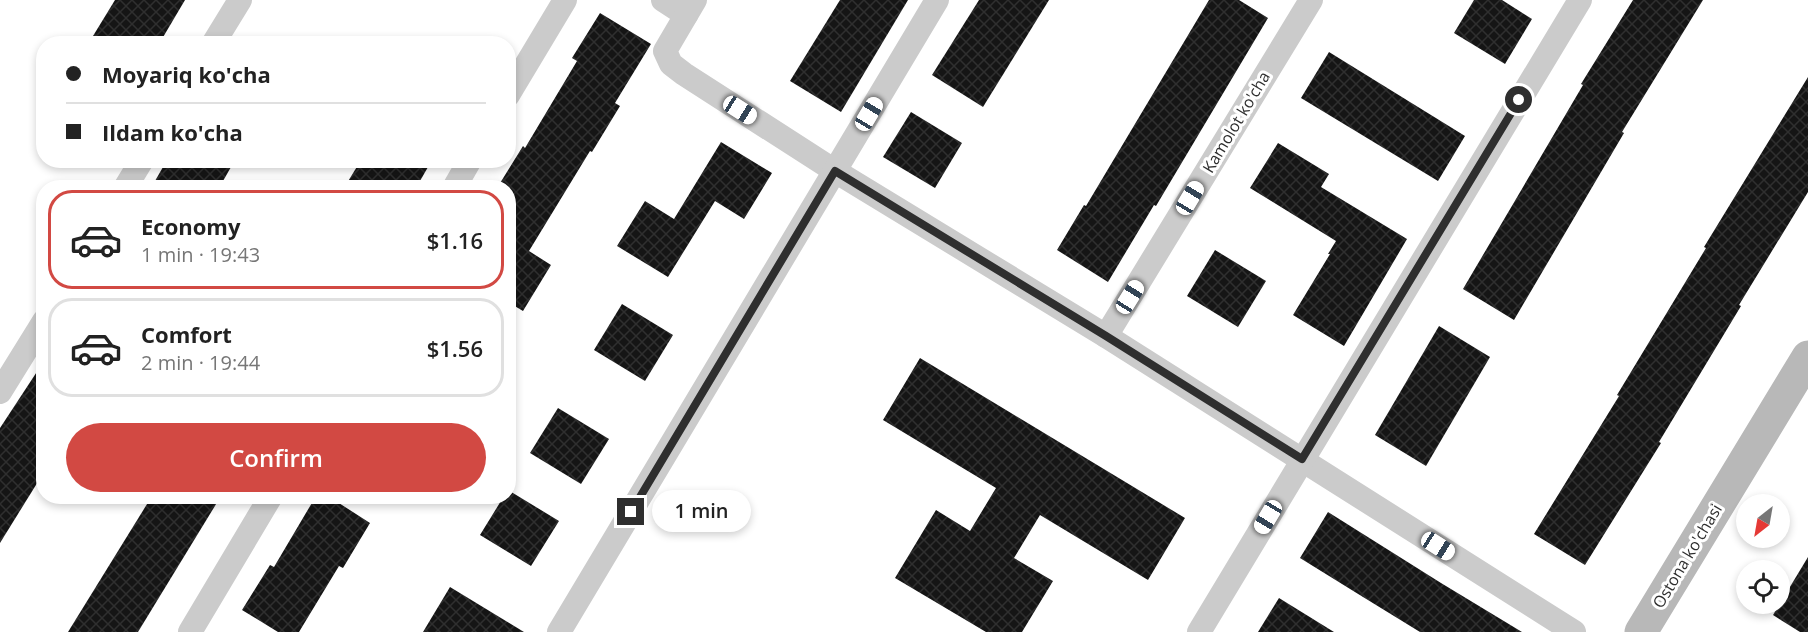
<!DOCTYPE html>
<meta charset="utf-8">
<style>
:root{--surface:#fff;--page:#f6f6f6;--text:#222;--muted:#767676;--line:#e0e0e0;--accent:#d24943}
body{margin:0;font-family:"Open Sans",sans-serif;background:var(--page);color:var(--text);height:100vh;display:flex;flex-direction:column;font-size:22px;white-space:nowrap}
*{box-sizing:border-box;margin:0}
p{font-size:20px;color:var(--muted)}
.icon{flex:none;width:33px;height:33px;fill:none;stroke:currentColor;stroke-width:2;stroke-linecap:round;stroke-linejoin:round}
.map{position:relative;flex:1;overflow:hidden}
.panel{position:absolute;left:36px;top:180px;width:480px;height:324px;display:flex;flex-direction:column;background:var(--surface);border-radius:24px;box-shadow:0 3px 9px #0003}
.panel>*{flex:none}
.banner{position:absolute;left:36px;top:36px;width:480px;height:132px;border-radius:24px;box-shadow:0 3px 9px #0003;display:grid;align-content:center;height:132px;padding:0 30px;background:var(--surface)}
.needle{width:39px;rotate:211deg}
.tools{position:absolute;left:1736px;top:494px;display:grid;gap:12px}
.tools a{display:grid;place-items:center;width:54px;height:54px;border-radius:50%;background:var(--surface);box-shadow:0 3px 9px #0003;font-size:30px}
.end{position:absolute;width:27px;height:27px;margin:-14px;border:8px solid #2e2e2e;background:#fff;box-shadow:0 0 0 3px #fff}
.from{border-radius:50%}
.bubble{position:absolute;height:42px;border-radius:21px;background:var(--surface);box-shadow:0 3px 9px #0003;font-size:20px;font-weight:600;line-height:42px;text-align:center}
.car{position:absolute;width:18px;height:36px;margin:-18px -9px;border-radius:8px;box-shadow:0 0 4px 2px #0007;background:linear-gradient(#fff 24%,#345 0 40%,#fff 0 76%,#345 0 86%,#fff 0)}
.banner b{display:flex;align-items:center;gap:21px;height:57px;font-size:22px}
.banner b+b{border-top:2px solid var(--line)}
.banner i{width:15px;height:15px;background:var(--text)}
ul{padding:10px 0 0;list-style:none}
li{display:flex;align-items:center;gap:18px;height:99px;margin:0 12px 9px;padding:0 18px;border:3px solid var(--line);border-radius:24px}
li div{flex:1}
li b{display:block;font-size:22px}
li em{font-style:normal;font-weight:600}
li.current{border-color:var(--accent)}
li>.icon{width:54px;height:54px;stroke-width:1.5}
.cta{display:flex;gap:12px;margin-top:auto;padding:12px 30px}
.cta a{flex:1;height:69px;border-radius:36px;background:var(--accent);color:#fff;font-size:24px;font-weight:600;line-height:69px;text-align:center}
.map>svg:first-child{display:block}
.building{fill:url(#building-cross-hatch)}
.lines{fill:none;stroke-linecap:round;stroke-linejoin:round}
.street{stroke:#cbcbcb;stroke-width:24}
.secondary{stroke:#b8b8b8;stroke-width:33}
.route{stroke:#2e2e2e;stroke-width:8}
.labels{text-anchor:middle;stroke-width:6;stroke-linejoin:round;paint-order:stroke}
.street-label{font-size:16px;fill:#2e2e2e;stroke:#fff}
</style>
<div class="map">
<svg width="1808" height="632" viewBox="0 0 1808 632">
<defs>
<pattern id="building-cross-hatch" width="8" height="8" patternUnits="userSpaceOnUse" patternTransform="scale(1.5)"><rect width="8" height="8" fill="#151515"/><path d="M0 0l8 8M0 8l8-8" fill="none" stroke="#2f2f2f"/></pattern>
</defs>
<rect width="100%" height="100%" fill="#fff"/>
<g class="building">
<path d="M115,0H185L159,44H106L93,36Z"/>
<path d="M840,0H908L841,112L790,81Z"/>
<path d="M979,0H1049L983,107L932,75Z"/>
<path d="M1209,0H1239L1268,18L1156,206L1154,205L1108,282L1057,250L1084,205L1086,206Z"/>
<path d="M1474,0H1502L1532,19L1505,64L1454,33Z"/>
<path d="M1633,0H1703L1622,132L1624,133L1514,320L1463,289L1583,85L1581,84Z"/>
<path d="M600,13L651,44L615,103L620,106L592,152L590,151L529,251L551,265L523,311L508,302V188H497L523,146L525,148L577,61L572,58Z"/>
<path d="M1329,52L1465,136L1438,181L1301,98Z"/>
<path d="M1808,77V192L1739,305L1741,306L1659,442L1661,443L1585,565L1534,534L1619,396L1617,395L1706,248L1704,247Z"/>
<path d="M911,112L962,143L935,188L883,157Z"/>
<path d="M721,142L772,173L744,219L715,201L668,277L617,246L645,201L674,219Z"/>
<path d="M1278,143L1329,174L1321,187L1407,239L1344,346L1293,315L1330,254H1328L1336,241L1250,188Z"/>
<path d="M167,160H235L219,188H151Z"/>
<path d="M361,160H432L416,188H344Z"/>
<path d="M1215,250L1266,281L1238,327L1187,296Z"/>
<path d="M622,304L673,335L645,381L594,350Z"/>
<path d="M1439,326L1490,357L1426,466L1375,435Z"/>
<path d="M920,358L1185,518L1148,580L1040,515L1014,558L1053,581L1022,632H986L895,578L936,510L970,531L996,488L883,420Z"/>
<path d="M44,361V472L0,543V428Z"/>
<path d="M558,408L609,439L581,484L530,453Z"/>
<path d="M508,490L559,521L531,566L480,535L504,496H508Z"/>
<path d="M152,496H221L138,632H68Z"/>
<path d="M316,496H328L370,523L343,568L339,566L299,632H278L242,610L270,565L274,567Z"/>
<path d="M1328,512L1441,583L1522,632H1420L1363,597L1300,558Z"/>
<path d="M1808,557V632H1800L1773,615Z"/>
<path d="M450,587L524,632H423Z"/>
<path d="M1279,598L1334,632H1258Z"/>
</g>
<g class="lines">
<g class="street">
<path d="M663,0L686,15"/>
<path d="M695,0L665,51L671,64L684,74L835,171L1106,336L1574,632"/>
<path d="M213,44L240,0"/>
<path d="M508,95L565,0"/>
<path d="M125,188L142,160"/>
<path d="M454,188L470,160"/>
<path d="M1106,336L1311,0"/>
<path d="M0,392L44,321"/>
<path d="M190,632L271,496"/>
<path d="M559,632L937,0"/>
<path d="M1199,632L1580,0"/>
</g>
<path class="secondary" d="M1641,632L1808,357"/>
</g>
<g class="lines">
<path class="route" d="M631,512L835,171L1106,336L1302,459L1519,100"/>
</g>
<g class="labels">
<g class="street-label">
<text transform="translate(1236 122) rotate(-59)" y="6">Kamolot ko'cha</text>
<text transform="translate(1687 556) rotate(-59)" y="6">Ostona ko'chasi</text>
</g>
</g>
</svg>
<div class="tools">
<a><svg class="needle" viewBox="-14 -14 28 28"><path d="M0-13l5 13h-10z" fill="#e53935"/><path d="M0 13l5-13h-10z" fill="#767676"/></svg></a>
<a><svg class="icon" aria-label="locate" viewBox="0 0 24 24"><circle cx="12" cy="12" r="6"/><path d="M12 2v4M12 18v4M2 12h4M18 12h4"/></svg></a>
</div>
<i class="end from" style="left:1519px;top:100px"></i>
<i class="end" style="left:631px;top:512px"></i>
<div class="bubble" style="left:652px;top:490px;width:99px">1 min</div>
<i class="car" style="left:740px;top:110px;rotate:122deg"></i>
<i class="car" style="left:869px;top:114px;rotate:31deg"></i>
<i class="car" style="left:1190px;top:198px;rotate:31deg"></i>
<i class="car" style="left:1130px;top:297px;rotate:32deg"></i>
<i class="car" style="left:1268px;top:517px;rotate:211deg"></i>
<i class="car" style="left:1438px;top:546px;rotate:122deg"></i>
<div class="banner">
<b><i class="from"></i>Moyariq ko'cha</b>
<b><i></i>Ildam ko'cha</b>
</div>
<section class="panel">
<ul>
<li class="current"><svg class="icon" aria-label="car" viewBox="0 0 24 24"><path d="M5 17H2v-5l4-1 3-4h7l3 4 3 1v5h-3M9 17h6M6 11h13"/><circle cx="7" cy="17" r="2"/><circle cx="17" cy="17" r="2"/></svg><div><b>Economy</b><p>1 min · 19:43</p></div><em>$1.16</em></li>
<li><svg class="icon" aria-label="car" viewBox="0 0 24 24"><path d="M5 17H2v-5l4-1 3-4h7l3 4 3 1v5h-3M9 17h6M6 11h13"/><circle cx="7" cy="17" r="2"/><circle cx="17" cy="17" r="2"/></svg><div><b>Comfort</b><p>2 min · 19:44</p></div><em>$1.56</em></li>
</ul>
<div class="cta"><a>Confirm</a></div>
</section>
</div>
